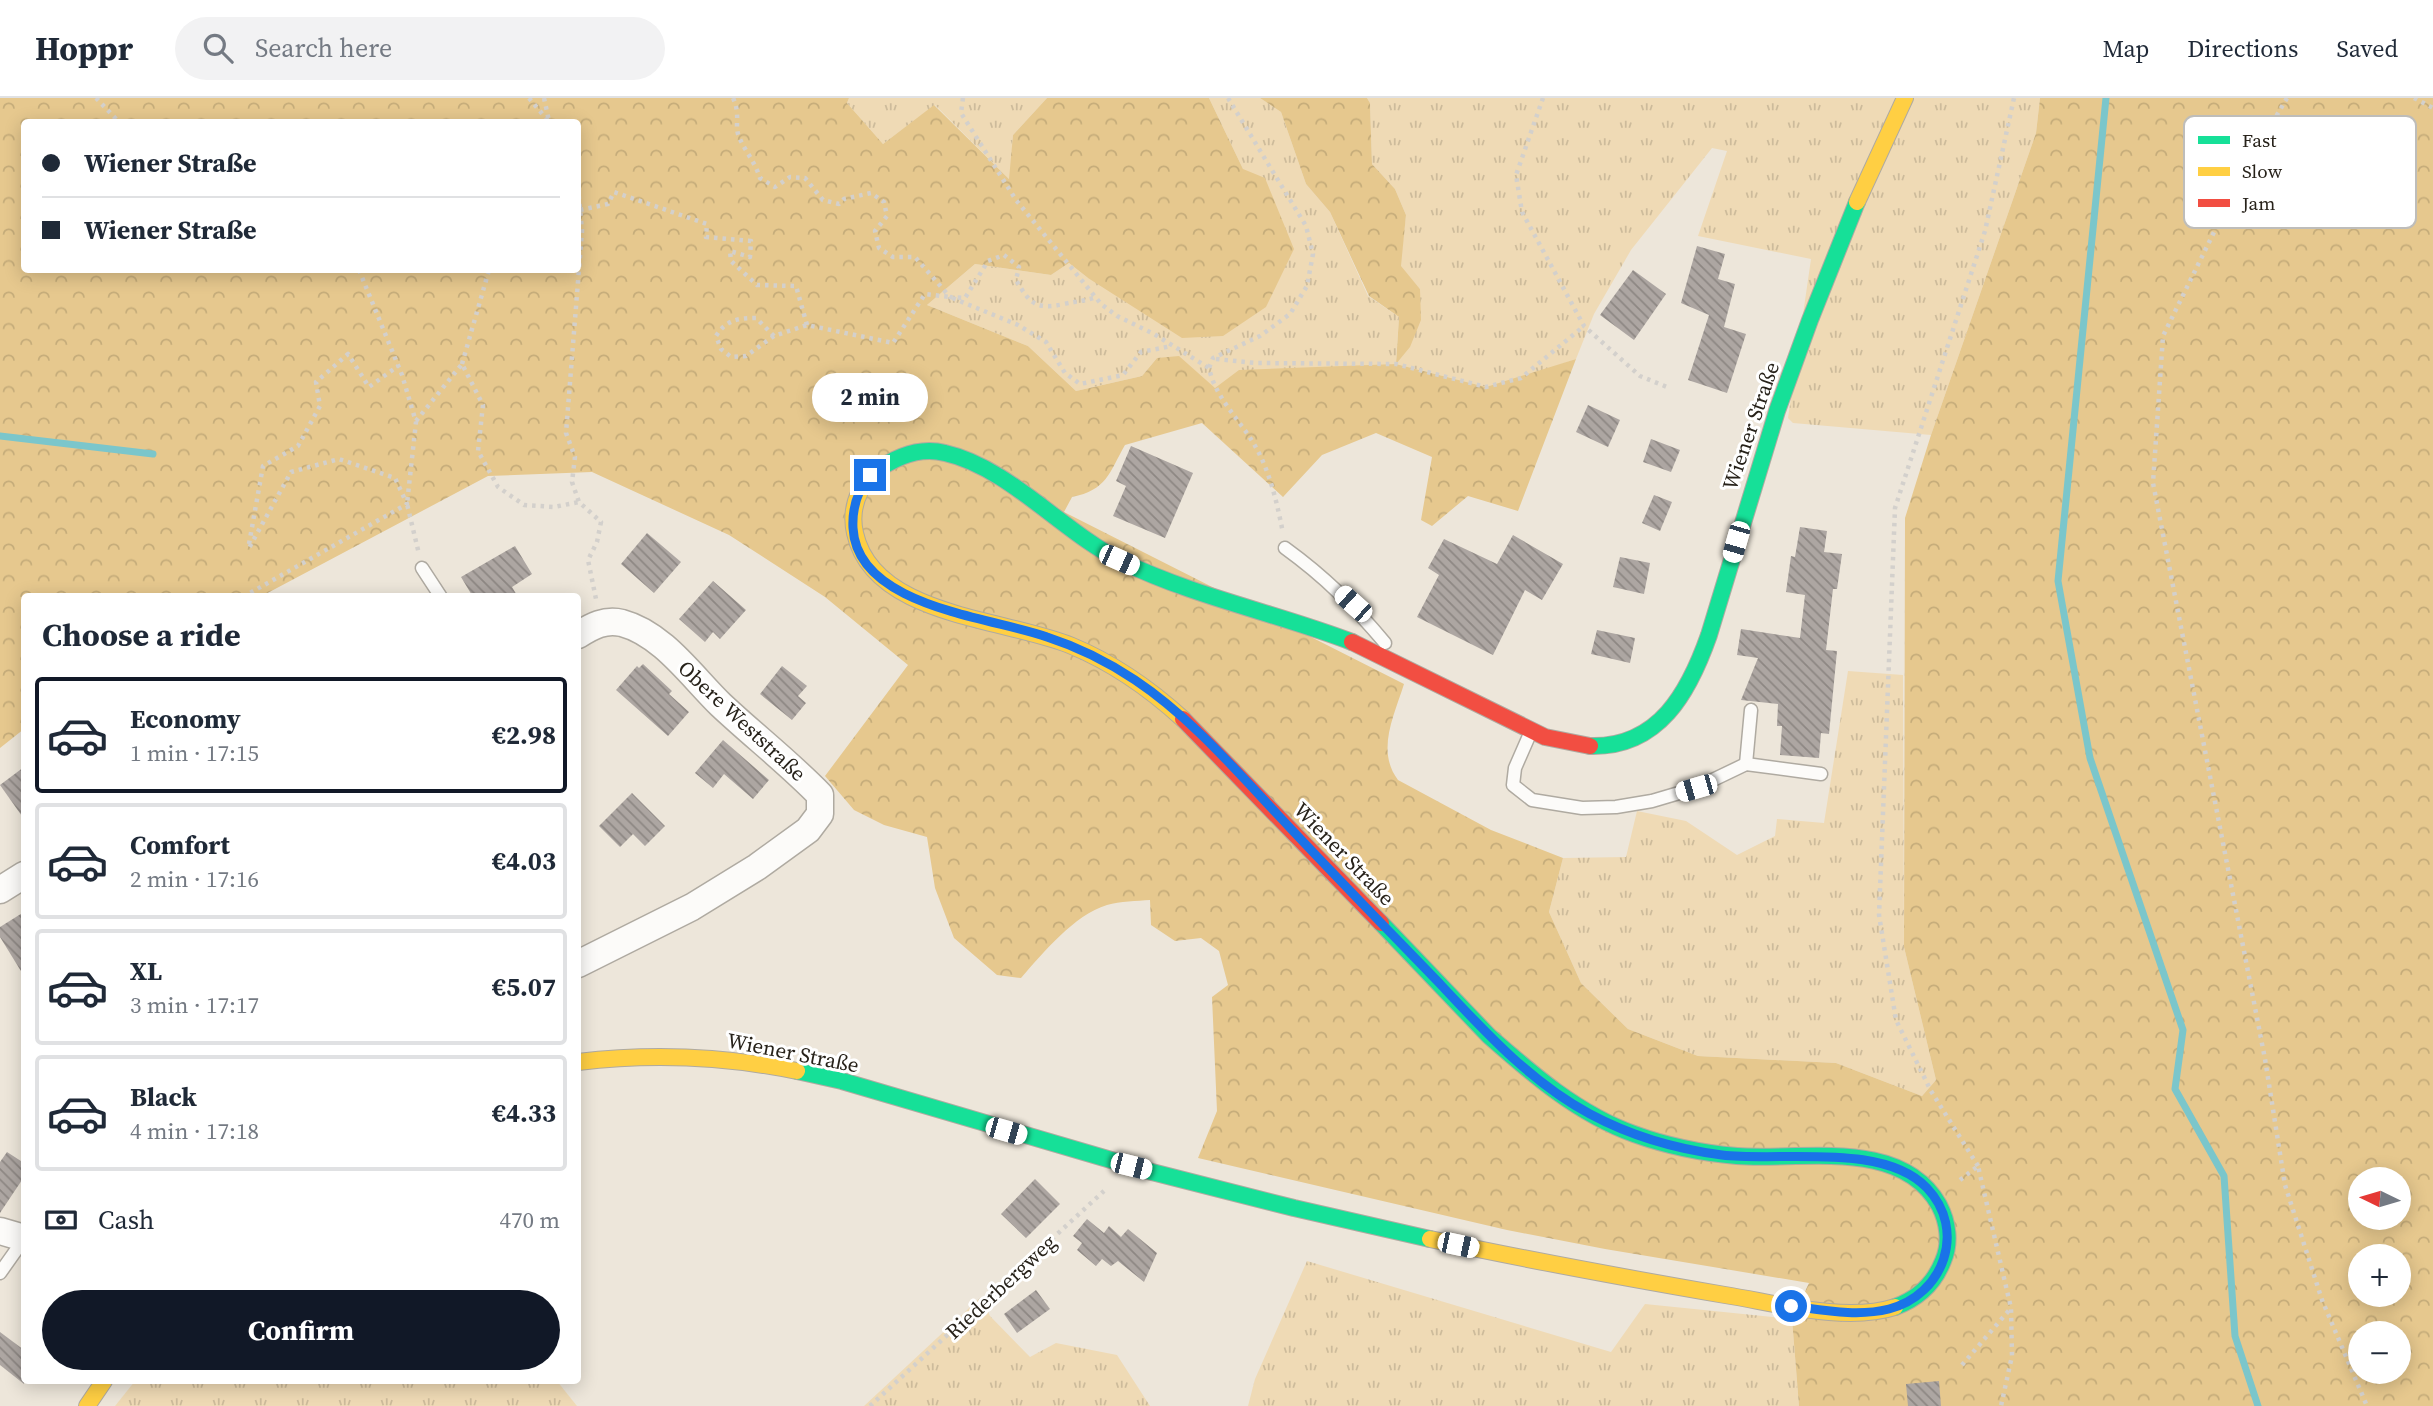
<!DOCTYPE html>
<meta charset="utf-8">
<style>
:root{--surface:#fff;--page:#f2f2f3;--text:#1f2937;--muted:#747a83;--line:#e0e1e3;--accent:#111827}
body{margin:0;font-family:"Source Serif 4",serif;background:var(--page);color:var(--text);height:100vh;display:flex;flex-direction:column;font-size:26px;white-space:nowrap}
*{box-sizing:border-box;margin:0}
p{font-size:23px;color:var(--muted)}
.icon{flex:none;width:38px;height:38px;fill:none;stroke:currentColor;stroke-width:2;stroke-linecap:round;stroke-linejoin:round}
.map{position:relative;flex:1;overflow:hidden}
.details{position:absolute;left:21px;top:495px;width:560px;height:791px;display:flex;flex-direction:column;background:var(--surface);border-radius:7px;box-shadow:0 4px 18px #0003}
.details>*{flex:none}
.guide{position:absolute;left:21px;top:21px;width:560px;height:154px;border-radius:7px;box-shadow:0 4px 18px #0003;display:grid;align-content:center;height:154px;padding:0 21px;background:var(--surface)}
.needle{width:46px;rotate:275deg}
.tools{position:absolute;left:2348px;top:1069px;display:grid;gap:14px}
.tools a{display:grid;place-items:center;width:63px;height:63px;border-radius:50%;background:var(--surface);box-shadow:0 4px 18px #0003;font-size:35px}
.end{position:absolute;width:32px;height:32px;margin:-16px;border:9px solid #1a73e8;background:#fff;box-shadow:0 0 0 4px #fff}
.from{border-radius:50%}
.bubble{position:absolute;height:49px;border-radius:24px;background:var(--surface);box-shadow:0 4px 18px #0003;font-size:23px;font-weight:700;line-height:49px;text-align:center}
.car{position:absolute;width:21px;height:42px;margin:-21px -10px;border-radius:9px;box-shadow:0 0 5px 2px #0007;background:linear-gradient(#fff 24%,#345 0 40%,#fff 0 76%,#345 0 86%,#fff 0)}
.guide b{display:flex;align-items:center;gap:24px;height:66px;font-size:26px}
.guide b+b{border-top:2px solid var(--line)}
.guide i{width:18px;height:18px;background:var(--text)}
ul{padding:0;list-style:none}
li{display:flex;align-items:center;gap:21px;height:116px;margin:0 14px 10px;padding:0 7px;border:4px solid var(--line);border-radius:7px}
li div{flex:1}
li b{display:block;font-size:26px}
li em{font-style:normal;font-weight:700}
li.active{border-color:var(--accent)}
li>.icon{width:63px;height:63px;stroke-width:1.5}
h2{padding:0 21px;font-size:32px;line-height:84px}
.pay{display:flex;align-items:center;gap:18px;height:77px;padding:0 21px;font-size:26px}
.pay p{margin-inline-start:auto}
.primary-button{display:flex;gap:14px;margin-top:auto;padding:14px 21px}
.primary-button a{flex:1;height:80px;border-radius:42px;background:var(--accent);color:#fff;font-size:28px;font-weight:700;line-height:80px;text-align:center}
header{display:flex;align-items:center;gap:42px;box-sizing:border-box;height:98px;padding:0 35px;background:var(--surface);border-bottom:2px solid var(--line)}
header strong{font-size:33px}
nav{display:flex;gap:38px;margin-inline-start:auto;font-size:24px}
.search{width:490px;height:63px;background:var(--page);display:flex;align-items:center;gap:18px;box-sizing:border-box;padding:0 24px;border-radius:38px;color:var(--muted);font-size:26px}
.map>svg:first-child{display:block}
.grass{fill:url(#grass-tufts)}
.forest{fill:url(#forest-crowns);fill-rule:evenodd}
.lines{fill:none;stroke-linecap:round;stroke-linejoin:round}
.stream{stroke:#7bc6cb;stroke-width:7}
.building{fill:url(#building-back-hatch)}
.lane-casing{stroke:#afaaa1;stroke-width:15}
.street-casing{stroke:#afaaa1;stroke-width:29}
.fast-casing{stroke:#afaaa1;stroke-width:18}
.slow-casing{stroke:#afaaa1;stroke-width:18}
.jam-casing{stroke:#afaaa1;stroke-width:18}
.path{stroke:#d3d0cc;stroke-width:4.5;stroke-dasharray:3.5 5;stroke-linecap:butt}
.lane{stroke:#fcfbf9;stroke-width:12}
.street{stroke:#fcfbf9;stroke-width:26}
.fast{stroke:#16e098;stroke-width:16}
.slow{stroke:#ffcf43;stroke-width:16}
.jam{stroke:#f24e42;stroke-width:16}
.route{stroke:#1a73e8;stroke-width:9}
.labels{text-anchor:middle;stroke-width:6;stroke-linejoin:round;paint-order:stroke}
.street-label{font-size:21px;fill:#27221a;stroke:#fff}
.key{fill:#fff;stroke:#bebdba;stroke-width:2}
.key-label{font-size:19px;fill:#27221a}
</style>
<header>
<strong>Hoppr</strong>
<div class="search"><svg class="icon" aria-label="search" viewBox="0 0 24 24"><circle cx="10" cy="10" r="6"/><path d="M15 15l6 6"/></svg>Search here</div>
<nav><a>Map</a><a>Directions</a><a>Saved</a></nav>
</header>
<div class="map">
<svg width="2433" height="1308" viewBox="0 0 2433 1308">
<defs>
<pattern id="grass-tufts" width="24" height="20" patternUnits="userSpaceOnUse" patternTransform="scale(1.75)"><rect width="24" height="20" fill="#efdab5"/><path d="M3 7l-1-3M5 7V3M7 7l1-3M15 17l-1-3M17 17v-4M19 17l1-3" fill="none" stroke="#cdbb9b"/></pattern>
<pattern id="forest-crowns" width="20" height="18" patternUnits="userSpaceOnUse" patternTransform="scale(1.75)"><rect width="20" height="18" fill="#e6c88e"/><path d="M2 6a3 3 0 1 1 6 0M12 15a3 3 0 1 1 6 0" fill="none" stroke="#c5ac7a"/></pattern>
<pattern id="building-back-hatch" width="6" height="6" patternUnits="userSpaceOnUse" patternTransform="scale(1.75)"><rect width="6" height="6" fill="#ada6a2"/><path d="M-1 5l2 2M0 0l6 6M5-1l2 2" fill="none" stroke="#8d8783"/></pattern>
</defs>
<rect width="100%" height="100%" fill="#ede6da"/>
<g class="grass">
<path d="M849,0H1047L1013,37L1010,82L935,7L883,46L847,5Z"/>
<path d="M1209,0H1260L1281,14L1306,86L1330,114L1368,198L1399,219L1396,264L1420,191L1400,168L1406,117L1395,91L1372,66L1370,5L1367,0H2040L2036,35L1931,337L1793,325L1788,320L1811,161L1698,138L1727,53L1712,50L1631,152L1594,216L1576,261L1521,280L1486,289L1396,266L1215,290L1157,260L1142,278L1076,293L1028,248L927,207L975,166L1051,177L1069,165L1088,180L1243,71Z"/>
<path d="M1848,573L1903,577L1904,849L1936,982L1922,998L1836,965L1698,958L1628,931L1581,885L1549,814L1563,760L1626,759L1637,713L1686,723L1737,757L1775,738L1777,721L1824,725Z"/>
<path d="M1307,1163L1611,1254L1645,1206L1792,1221L1799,1308H1248L1255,1281Z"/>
<path d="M981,1199L990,1218L1030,1259L1056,1245L1117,1257L1150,1308H864Z"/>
<path d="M135,1283H557L577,1308H115Z"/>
</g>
<path class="forest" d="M0,0H849L847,5L883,46L934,7L1009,81L1013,37L1047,0H1209L1243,71L1265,80L1294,151L1266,209L1223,238L1182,240L1088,180L1069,165L1051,177L975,166L927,207L1028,248L1076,293L1142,278L1157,260L1179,258L1215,290L1239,272L1396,266L1399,219L1369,198L1330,114L1306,86L1281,14L1260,0H1367L1370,5L1372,66L1395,91L1406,117L1401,168L1420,191L1421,222L1410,249L1396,266L1486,289L1576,261L1518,413L1468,398L1432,428L1421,422L1432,359L1376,335L1322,357L1283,399L1202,325L1125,347C1109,375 1107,392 1072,399L1064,414L1404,586C1394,618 1376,653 1398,682L1491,732L1563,760L1549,814L1581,885L1628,931L1698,958L1836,965L1922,998L1936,982L1904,849L1905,420L1931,337L2036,35L2040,0H2433V1308H1799L1792,1221L1809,1185L1605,1151L1507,1132L1198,1060L1217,1013L1212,899L1228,887L1219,853L1201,840L1175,843L1151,827L1150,802C1137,803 1120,803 1107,807C1074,817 1043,855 1021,880L997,877L954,840L935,790L927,739L884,727L854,712L825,678L908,567L825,499L729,437L592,374L488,378L260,499H24V631L0,650ZM24,24H578V172H24ZM2361,1082H2399V1120H2361ZM2361,1158H2399V1197H2361ZM2361,1236H2399V1274H2361Z"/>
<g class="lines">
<g class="stream">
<path d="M2106,0L2058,483L2090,660L2183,932L2175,991L2224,1078L2235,1238L2258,1308"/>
<path d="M0,338L153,356"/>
</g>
</g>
<g class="building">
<path d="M1697,148L1725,156L1718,181L1735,186L1724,229L1746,236L1727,295L1688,282L1709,217L1681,205Z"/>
<path d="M1633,172L1666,196L1634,242L1600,217Z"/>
<path d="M1588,307L1620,322L1608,349L1576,334Z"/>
<path d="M1651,341L1680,352L1671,374L1643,364Z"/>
<path d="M1131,348L1193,375L1165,440L1113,418L1126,388L1116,383Z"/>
<path d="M1654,397L1672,404L1660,433L1642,425Z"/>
<path d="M1800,429L1827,433L1824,454L1842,456L1837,491H1833L1826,552L1837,553L1829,636L1821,635L1819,660L1780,657L1782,628H1777L1778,606L1741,602L1758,560L1737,557L1741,531L1800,540L1805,497L1786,494L1791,458L1795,459Z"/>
<path d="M647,435L681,464L654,495L621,466Z"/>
<path d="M1513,437L1563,466L1542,502L1525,492L1493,557L1417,519L1439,477L1428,470L1444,441L1497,466Z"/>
<path d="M515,448L532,476L512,489L518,499H473L461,479Z"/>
<path d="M1620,459L1650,465L1644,496L1613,489Z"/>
<path d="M713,483L746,512L720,541L713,534L705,544L679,521Z"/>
<path d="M1597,532L1635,540L1630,565L1591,556Z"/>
<path d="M643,566L672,593L669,596L689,614L668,638L616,592L637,568L639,570Z"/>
<path d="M782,568L807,588L798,598L806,605L792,622L760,596Z"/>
<path d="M723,642L769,682L753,701L724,676L713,690L695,675Z"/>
<path d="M24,669V721L0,687Z"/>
<path d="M632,695L665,728L645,748L633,736L620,749L599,728Z"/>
<path d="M24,814V878L0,839V829Z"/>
<path d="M7,1054L24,1065V1079L0,1115V1064Z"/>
<path d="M1035,1081L1060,1106L1026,1140L1001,1116Z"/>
<path d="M1087,1121L1104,1135L1109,1128L1121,1139L1128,1131L1157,1155L1144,1184L1118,1163L1111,1168L1102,1161L1096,1168L1077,1152L1082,1145L1073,1138Z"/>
<path d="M1036,1192L1050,1211L1017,1235L1004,1216Z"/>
<path d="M0,1234L24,1252V1286L0,1267Z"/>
<path d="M1939,1283L1941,1308H1908L1906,1286Z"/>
</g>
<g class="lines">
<g class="lane-casing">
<g id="lane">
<path d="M1285,450C1325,479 1353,507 1385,545"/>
<path d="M422,470L441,499"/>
<path d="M1529,638L1515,670L1513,687L1532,702L1582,710L1616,709L1652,703L1696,690L1746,666L1821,676"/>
<path d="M1746,666L1751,612"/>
<path d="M0,1175L24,1141"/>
</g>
</g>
<g class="street-casing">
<g id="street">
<path d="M578,537C592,528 605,521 622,525C663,536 692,579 721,607C754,638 789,665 820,697V716L808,732L757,769L692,809L578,866"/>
<path d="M0,792L24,777"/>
<path d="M0,1133L24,1140"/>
</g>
</g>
<g class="fast-casing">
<g id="fast">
<path d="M872,376C893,360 918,348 945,355C1008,369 1063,434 1121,463C1195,499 1276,515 1352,544"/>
<path d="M1590,648C1659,650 1689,594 1709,537L1777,313L1810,222L1857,104"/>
<path d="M1381,825L1489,938C1532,976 1578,1016 1634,1036C1667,1048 1702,1055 1737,1058C1801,1063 1901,1039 1939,1107C1948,1124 1951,1145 1943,1163C1934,1186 1917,1201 1895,1209"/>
<path d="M797,973L842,983L1152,1074L1294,1110L1430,1141"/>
</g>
</g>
<g class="slow-casing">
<g id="slow">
<path d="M1857,104L1905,0"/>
<path d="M872,376C857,393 850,413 855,435C873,519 1005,520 1072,548C1113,565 1150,591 1183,621"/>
<path d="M578,964C652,955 724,958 797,973"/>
<path d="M1430,1141C1528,1162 1626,1180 1725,1197C1776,1205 1845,1225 1895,1209"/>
<path d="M87,1308L104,1283"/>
</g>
</g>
<g class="jam-casing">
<g id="jam">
<path d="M1352,544L1545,639L1590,648"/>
<path d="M1183,621L1381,825"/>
</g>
</g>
<g class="path">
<path d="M96,0L119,24"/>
<path d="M529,0L549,24"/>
<path d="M544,0L549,23"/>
<path d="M733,0C741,17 734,27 739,39C745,53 755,64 760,80L775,89L790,79L805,80L823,102L839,106L844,101L871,95L884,104L887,118L875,133L879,150L893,159H915L950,199L965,200L988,163L1004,157L1019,169L1016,182C1030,206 1036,212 1064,206C1076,203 1082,204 1096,199"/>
<path d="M963,0L961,15L1016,102L1101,206L1117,218L1154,236L1209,270"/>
<path d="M1228,0L1306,128L1313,156L1307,188L1290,216L1260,238L1213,260L1209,270C1215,299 1239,321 1254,346C1270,373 1277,405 1283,435"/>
<path d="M1543,0L1516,77L1522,114L1584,228L1640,278L1667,289"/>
<path d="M2287,0L2246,69L2163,238L2153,385L2265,961L2285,1087L2322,1202L2367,1308"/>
<path d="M2414,0L2433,10"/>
<path d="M578,89L582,133L566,335L575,359L572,384L579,404L601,424L597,444L588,462L596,501"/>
<path d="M580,112L608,106L614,94L707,126L706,139L751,143L750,159L730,153L731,163L757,187L796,188L807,227"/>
<path d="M359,172L402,277L416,324L407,406L419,456"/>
<path d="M774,238L756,220C738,220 726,222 716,238L721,251L731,259L746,258L774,238L807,227L893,245L925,196L950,199L1018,227L1046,244L1065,275L1080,286L1123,277L1141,254L1172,248"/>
<path d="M1216,261L1255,265L1396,266L1486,289L1521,280L1584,228"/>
<path d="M462,266L489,172"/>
<path d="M416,323L462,266L483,307L478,353L498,389L524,407L554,409L579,404"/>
<path d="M249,446L263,368L298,348L320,308L316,284L348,256L369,289L398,268"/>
<path d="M243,499L407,406L395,380L339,361L291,374L249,450"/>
<path d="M1978,1068L1931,993L1896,922L1879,817L1895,410L1985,133L2014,0"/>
<path d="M1960,1082L1978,1068L2011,1210L2012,1258L2001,1308"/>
<path d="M1962,1267L2011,1210"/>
<path d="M870,1308L1104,1093"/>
</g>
<use href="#lane" class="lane"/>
<use href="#street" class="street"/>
<use href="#fast" class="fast"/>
<use href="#slow" class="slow"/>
<use href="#jam" class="jam"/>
</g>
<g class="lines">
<path class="route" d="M870,377C857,393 852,410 853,430C857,509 991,519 1047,539C1078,549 1108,564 1135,582C1189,618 1234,670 1278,717C1332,775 1387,831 1442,888C1486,935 1532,985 1590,1016C1631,1038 1676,1051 1722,1057C1782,1064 1883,1044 1927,1090C1967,1132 1944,1197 1889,1211C1857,1219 1823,1212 1791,1208"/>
</g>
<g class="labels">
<g class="street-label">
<text transform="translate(1751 328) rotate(-71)" y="7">Wiener Straße</text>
<text transform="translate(742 623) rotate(43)" y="7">Obere Weststraße</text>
<text transform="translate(1344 756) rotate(46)" y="7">Wiener Straße</text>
<text transform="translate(793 955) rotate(11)" y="7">Wiener Straße</text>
<text transform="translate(1001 1189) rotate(-43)" y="7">Riederbergweg</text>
</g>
</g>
<rect x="2184" y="18" width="232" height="112" rx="10" class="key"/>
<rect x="2198" y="38" width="32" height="8" fill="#16e098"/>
<rect x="2198" y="69" width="32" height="9" fill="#ffcf43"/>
<rect x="2198" y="101" width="32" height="8" fill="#f24e42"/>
<g class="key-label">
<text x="2242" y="49">Fast</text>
<text x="2242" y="80">Slow</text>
<text x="2242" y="112">Jam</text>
</g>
</svg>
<div class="tools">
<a><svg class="needle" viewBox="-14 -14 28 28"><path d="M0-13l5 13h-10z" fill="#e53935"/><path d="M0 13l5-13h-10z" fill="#747a83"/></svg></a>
<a>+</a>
<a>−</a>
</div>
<i class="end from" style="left:1791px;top:1208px"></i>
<i class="end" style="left:870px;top:377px"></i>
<div class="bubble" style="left:812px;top:275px;width:116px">2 min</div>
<i class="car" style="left:1736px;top:444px;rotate:196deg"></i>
<i class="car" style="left:1119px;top:462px;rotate:114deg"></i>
<i class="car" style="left:1353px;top:506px;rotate:312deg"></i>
<i class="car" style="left:1696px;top:690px;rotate:254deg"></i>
<i class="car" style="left:1006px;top:1033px;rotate:106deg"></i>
<i class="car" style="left:1131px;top:1068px;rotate:104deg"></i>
<i class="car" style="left:1458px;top:1147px;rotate:102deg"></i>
<div class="guide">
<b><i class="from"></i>Wiener Straße</b>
<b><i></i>Wiener Straße</b>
</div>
<section class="details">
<h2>Choose a ride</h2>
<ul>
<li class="active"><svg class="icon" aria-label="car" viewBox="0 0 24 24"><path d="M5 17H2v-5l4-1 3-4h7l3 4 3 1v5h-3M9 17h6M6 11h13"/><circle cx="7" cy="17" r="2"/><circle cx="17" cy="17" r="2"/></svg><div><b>Economy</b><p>1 min · 17:15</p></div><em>€2.98</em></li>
<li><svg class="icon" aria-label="car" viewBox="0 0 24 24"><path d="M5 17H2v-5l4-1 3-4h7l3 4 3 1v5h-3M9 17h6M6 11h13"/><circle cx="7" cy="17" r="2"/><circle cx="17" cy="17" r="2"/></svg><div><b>Comfort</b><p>2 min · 17:16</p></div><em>€4.03</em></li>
<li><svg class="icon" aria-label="car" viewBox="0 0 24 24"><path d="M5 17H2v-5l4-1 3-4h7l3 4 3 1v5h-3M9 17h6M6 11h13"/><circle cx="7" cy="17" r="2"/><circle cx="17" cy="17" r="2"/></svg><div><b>XL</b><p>3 min · 17:17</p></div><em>€5.07</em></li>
<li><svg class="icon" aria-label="car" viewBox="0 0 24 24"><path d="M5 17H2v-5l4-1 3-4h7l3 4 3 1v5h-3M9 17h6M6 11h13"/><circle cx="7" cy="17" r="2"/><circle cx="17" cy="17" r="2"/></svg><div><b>Black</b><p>4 min · 17:18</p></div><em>€4.33</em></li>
</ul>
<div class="pay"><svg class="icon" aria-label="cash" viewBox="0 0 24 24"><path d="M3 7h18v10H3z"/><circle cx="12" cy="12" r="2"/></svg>Cash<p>470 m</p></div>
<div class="primary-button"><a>Confirm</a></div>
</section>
</div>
